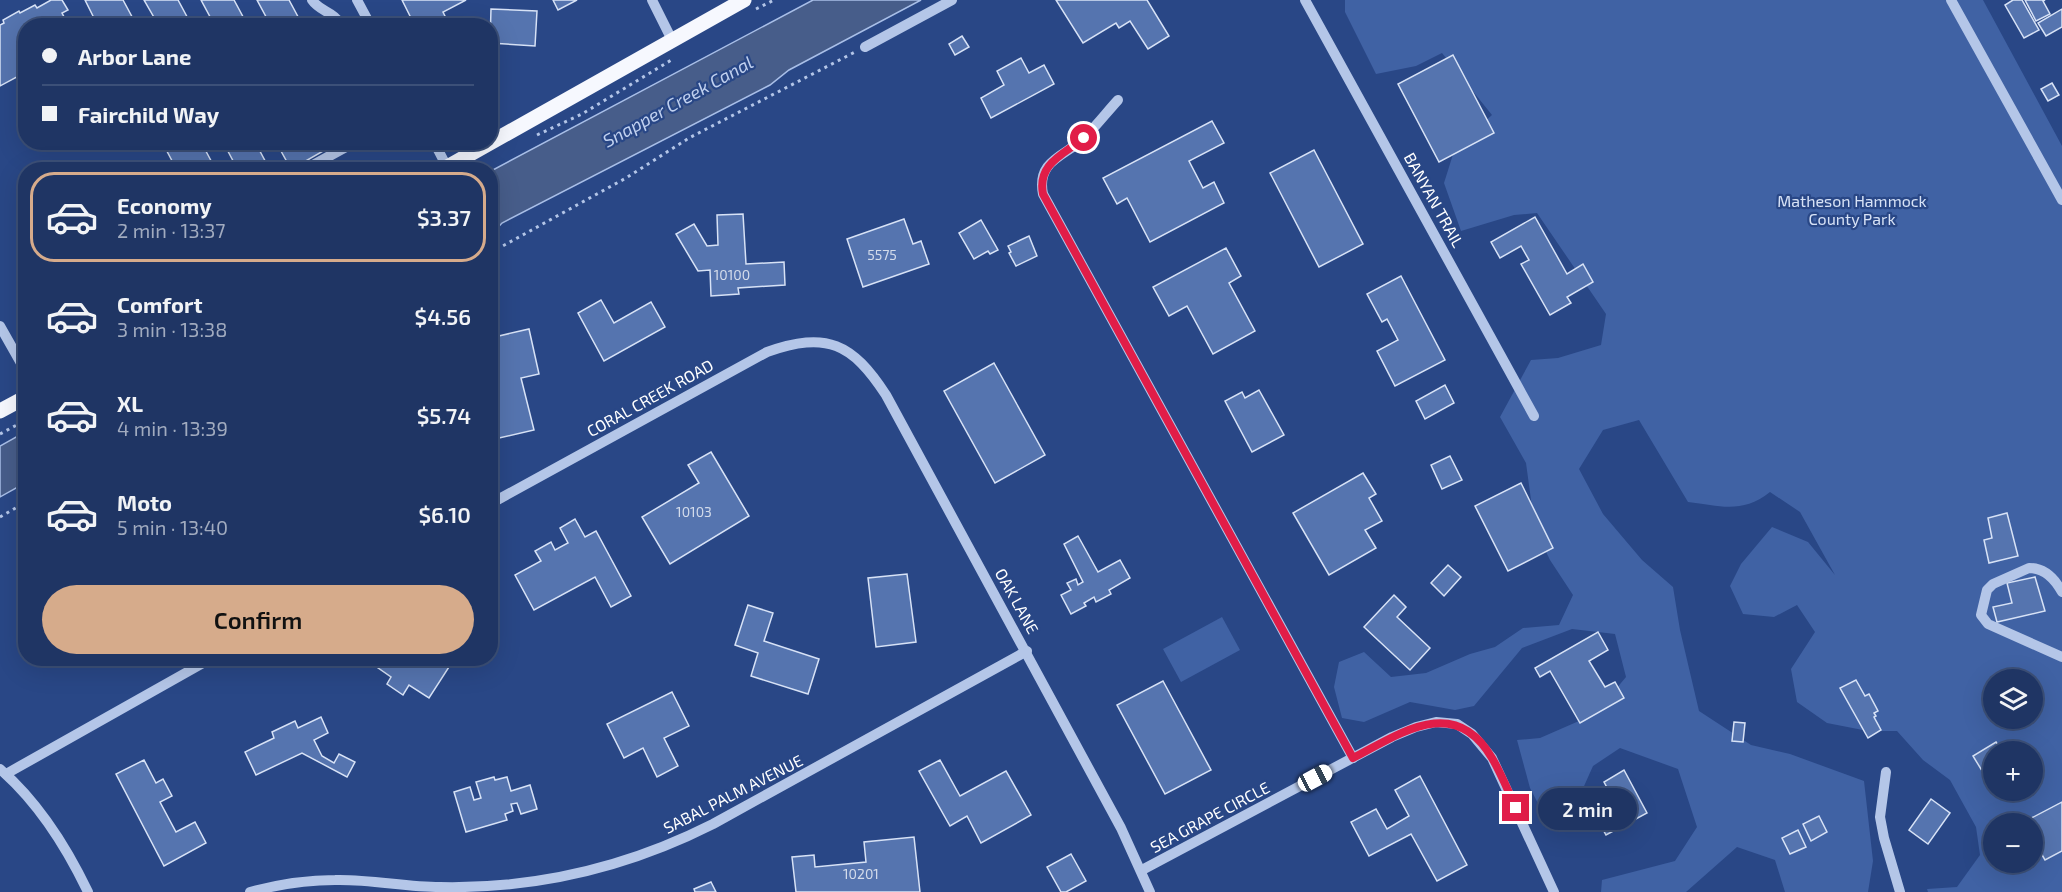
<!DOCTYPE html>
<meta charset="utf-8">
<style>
:root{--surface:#1f3564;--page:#273d6a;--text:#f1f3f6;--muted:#a1abbf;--line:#3c5078;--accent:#d6ab8b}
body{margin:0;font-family:"Exo 2",sans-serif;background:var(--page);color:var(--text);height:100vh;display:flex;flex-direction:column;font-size:22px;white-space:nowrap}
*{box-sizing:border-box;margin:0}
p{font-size:20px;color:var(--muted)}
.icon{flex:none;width:33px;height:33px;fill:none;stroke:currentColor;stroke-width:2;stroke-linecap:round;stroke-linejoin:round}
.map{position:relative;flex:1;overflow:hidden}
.drawer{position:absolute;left:18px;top:162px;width:480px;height:504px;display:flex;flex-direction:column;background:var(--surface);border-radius:24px;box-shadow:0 6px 24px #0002,0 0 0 2px var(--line)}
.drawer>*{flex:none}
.top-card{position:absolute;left:18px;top:18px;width:480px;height:132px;border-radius:24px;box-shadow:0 6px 24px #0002,0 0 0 2px var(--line);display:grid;align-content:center;height:132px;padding:0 24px;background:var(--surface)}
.buttons{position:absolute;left:1983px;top:669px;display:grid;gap:12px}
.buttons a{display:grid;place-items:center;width:60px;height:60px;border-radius:50%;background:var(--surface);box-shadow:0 6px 24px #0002,0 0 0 2px var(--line);font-size:30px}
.end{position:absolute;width:27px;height:27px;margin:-14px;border:8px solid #e11d48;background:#fff;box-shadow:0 0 0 3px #fff}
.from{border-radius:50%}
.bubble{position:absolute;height:42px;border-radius:21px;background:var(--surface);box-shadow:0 6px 24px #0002,0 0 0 2px var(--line);font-size:20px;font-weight:600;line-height:42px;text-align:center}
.car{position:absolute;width:18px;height:36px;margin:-18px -9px;border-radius:8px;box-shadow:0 0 4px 2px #0007;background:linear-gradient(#fff 24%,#345 0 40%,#fff 0 76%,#345 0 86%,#fff 0)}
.top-card b{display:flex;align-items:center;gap:21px;height:57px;font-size:22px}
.top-card b+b{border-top:2px solid var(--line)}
.top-card i{width:15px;height:15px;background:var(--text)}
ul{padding:10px 0 0;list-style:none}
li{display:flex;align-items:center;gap:18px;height:90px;margin:0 12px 9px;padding:0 12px;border:3px solid transparent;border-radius:24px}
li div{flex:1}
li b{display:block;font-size:22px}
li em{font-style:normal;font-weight:600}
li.current{border-color:var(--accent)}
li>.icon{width:54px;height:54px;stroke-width:1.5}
.action{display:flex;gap:12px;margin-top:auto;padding:12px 24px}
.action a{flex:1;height:69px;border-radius:36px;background:var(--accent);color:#111;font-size:24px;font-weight:600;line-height:69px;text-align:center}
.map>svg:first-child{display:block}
.green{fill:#4062a4;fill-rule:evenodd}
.water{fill:#475d8a;stroke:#a9bfe8;stroke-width:1.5}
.building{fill:#5574af;stroke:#d7e2f6;stroke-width:1.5}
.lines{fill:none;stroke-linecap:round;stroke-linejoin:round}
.path{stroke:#b4c6e8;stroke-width:3;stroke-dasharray:3 4.5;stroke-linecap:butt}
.minor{stroke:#b4c6e8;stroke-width:10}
.major{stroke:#f6f8fe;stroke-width:15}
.route{stroke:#e11d48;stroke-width:8}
.labels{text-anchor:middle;stroke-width:4.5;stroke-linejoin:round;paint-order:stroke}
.number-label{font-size:14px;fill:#d4dceb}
.street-label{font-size:16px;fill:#fff;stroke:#294786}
.park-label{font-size:16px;fill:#d7e2f6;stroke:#294786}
.water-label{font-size:18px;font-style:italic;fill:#c0d0ef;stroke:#294786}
</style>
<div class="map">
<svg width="2062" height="892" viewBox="0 0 2062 892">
<rect width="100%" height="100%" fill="#294786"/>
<g class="green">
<path d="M1345,0H1983L2062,146V892H1928L1927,889L1957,887L1980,855L1976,827L1950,780L1923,760L1897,731H1868L1827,723L1797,702L1791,669L1815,632L1797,605L1774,617L1743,614L1730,586L1741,564L1772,527L1808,542L1835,575L1800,512L1770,492C1742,514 1721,506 1688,502L1639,420L1603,430L1579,469L1603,514L1642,560L1673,587L1680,630L1699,711L1751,745L1790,754L1864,781L1873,861L1868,892H1785L1775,860L1737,847L1686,892H1601L1602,880L1675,861L1697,827L1678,769L1620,748L1593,766L1572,813L1545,817L1530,788L1517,740L1540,738L1595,714L1626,677L1615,634L1572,629L1522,648L1474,706L1455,710L1410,702L1364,722L1342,718L1334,687L1339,662L1364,652L1391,677L1426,673L1470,654L1495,647L1523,628L1559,625L1573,595L1550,560L1535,529L1526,463L1500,417L1531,360L1558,358L1601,345L1606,314L1537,213L1514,215L1461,231L1444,183L1455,148L1492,115L1442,53L1416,66L1376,74L1345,12ZM1994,680H2032V718H1994ZM1994,752H2032V790H1994ZM1994,824H2032V862H1994Z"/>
<path d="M1222,617L1240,650L1181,682L1163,649Z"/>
</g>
<g class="water">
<path d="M813,0H921L789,70L770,85L502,223L491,235V171Z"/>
<path d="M25,432V483L0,497V446Z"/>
</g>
<g class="building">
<path d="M51,0H62L68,10L62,13L69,26H26V72L0,86V25L4,23L3,20L19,11L20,13L35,5L37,8Z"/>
<path d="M85,0H123L137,26H98Z"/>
<path d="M144,0H178L192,26H159Z"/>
<path d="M201,0H234L248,26H215Z"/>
<path d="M257,0H289L303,26H271Z"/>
<path d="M402,0H466L443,12L450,26H415Z"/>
<path d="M553,0H577L558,10Z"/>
<path d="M1056,0H1147L1169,36L1148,49L1130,21L1119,28L1116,23L1083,43Z"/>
<path d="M2013,0H2022L2039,30L2024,38L2005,5Z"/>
<path d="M2025,0H2045L2043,1L2050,14L2036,21Z"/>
<path d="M491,9L537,11L535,46L490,43Z"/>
<path d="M2062,9V27L2046,36L2038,23Z"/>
<path d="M962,36L969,47L955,55L949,44Z"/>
<path d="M1453,55L1494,133L1439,162L1398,84Z"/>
<path d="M1021,58L1029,73L1044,65L1054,84L991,118L981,98L1004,85L997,71Z"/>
<path d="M2052,83L2059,95L2048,101L2041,89Z"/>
<path d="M1212,121L1224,143L1189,161L1203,188L1214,182L1224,203L1150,242L1127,198L1117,204L1103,178Z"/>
<path d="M162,142H201L216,170H177Z"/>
<path d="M223,142H255L270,170H238Z"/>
<path d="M276,142H311L313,146L319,142H339L290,170H273L287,162Z"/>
<path d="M1314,150L1363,244L1319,267L1270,173Z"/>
<path d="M743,214L746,264L784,262L785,285L738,288L739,294L711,296L710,270L698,271L676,234L694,224L707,246L718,245L717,215Z"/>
<path d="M1535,217L1567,274L1583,264L1593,282L1567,297L1571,303L1550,315L1521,264L1529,260L1521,246L1500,258L1491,242Z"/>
<path d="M904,219L913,244L921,241L929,264L863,287L847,239Z"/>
<path d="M981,220L998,250L990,254L988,251L974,259L959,233Z"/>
<path d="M1029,236L1037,256L1016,266L1009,253L1011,252L1008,246Z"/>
<path d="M1226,248L1241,276L1229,283L1255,331L1213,354L1187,306L1169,316L1153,287Z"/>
<path d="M1401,276L1445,360L1395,386L1377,351L1398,340L1387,319L1382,322L1367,294Z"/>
<path d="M601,300L614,323L651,302L665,327L604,361L578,313Z"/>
<path d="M529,329L539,374L521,378L534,430L490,440V338Z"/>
<path d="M994,363L1045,455L995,483L944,391Z"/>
<path d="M1445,385L1454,403L1425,419L1416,401Z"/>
<path d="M1259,390L1284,435L1252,452L1225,401L1242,392L1245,398Z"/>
<path d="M711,452L749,516L670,564L642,517L699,483L688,465Z"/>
<path d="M1450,456L1462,480L1442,489L1431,465Z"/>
<path d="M1363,473L1376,494L1369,498L1382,521L1365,530L1376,548L1329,575L1293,513Z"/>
<path d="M1521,483L1553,548L1508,571L1475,506Z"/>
<path d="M2007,513L2018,556L1989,563L1984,540L1992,538L1988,518Z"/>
<path d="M575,519L585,537L596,531L631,596L611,607L595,577L534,610L515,575L541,561L535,551L551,542L555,550L568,543L560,528Z"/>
<path d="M1078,536L1098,572L1120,560L1130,578L1109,590L1111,594L1096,602L1094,597L1084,603L1086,606L1071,614L1061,595L1071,590L1067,583L1076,579L1078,585L1083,582L1064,544Z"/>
<path d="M1448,565L1461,577L1444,596L1431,583Z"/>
<path d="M907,574L916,642L876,647L868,578Z"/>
<path d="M2035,577L2045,611L1997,622L1993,607L2012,603L2007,583Z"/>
<path d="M1394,595L1406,607L1397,617L1430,648L1410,670L1364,627Z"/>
<path d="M748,605L773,613L764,641L819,659L808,694L751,676L758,653L735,645Z"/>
<path d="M1598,632L1608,650L1589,661L1605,687L1615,682L1624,698L1580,723L1550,671L1540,677L1535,668Z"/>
<path d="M374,658H436L449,667L429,698L409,685L403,695L387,684L391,677L371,663Z"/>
<path d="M1856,680L1865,696L1869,694L1878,711L1874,713L1876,716L1874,717L1881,730L1868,738L1840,688Z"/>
<path d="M1163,681L1211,770L1165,794L1117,705Z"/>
<path d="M672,692L689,726L664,738L678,766L657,777L643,748L624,758L607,724Z"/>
<path d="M321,717L328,733L314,740L322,756L334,763L339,754L355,762L347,777L302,753L256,775L245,752L274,738L272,732L295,721L298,728Z"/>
<path d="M1734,722L1745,723L1743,742L1732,741Z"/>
<path d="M1996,742L2002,752H1994V769L1984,774L1973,756Z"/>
<path d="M144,760L156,783L163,779L172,796L160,802L176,832L195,822L206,843L164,866L116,774Z"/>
<path d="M940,760L960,796L1006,771L1031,815L981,843L967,816L950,826L919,771Z"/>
<path d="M1624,770L1647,813L1606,835L1595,815L1616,804L1604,782Z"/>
<path d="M1420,776L1467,865L1437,881L1411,834L1369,856L1351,822L1376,809L1387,829L1409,816L1395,790Z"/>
<path d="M494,777L495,780L507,777L511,791L530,785L537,809L521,814L517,803L511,804L513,811L505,814L507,820L466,832L454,792L470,787L474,800L481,798L476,782Z"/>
<path d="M1931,799L1950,813L1928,844L1909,830Z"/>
<path d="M2062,802V851L2045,860L2034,841L2032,842V824L2022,823Z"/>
<path d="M1819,816L1827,832L1811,841L1803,824Z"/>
<path d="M1798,830L1806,847L1790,854L1782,838Z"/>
<path d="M914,837L920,892H796L792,857L814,855L815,867L866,862L864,842Z"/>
<path d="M1071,854L1086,881L1066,892H1061L1047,867Z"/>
<path d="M711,882L716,892H695L694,889Z"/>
</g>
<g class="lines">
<g class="path">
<path d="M756,9L774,0"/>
<path d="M537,135L582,114L673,59"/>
<path d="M490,253L626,178L689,138L855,52"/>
<path d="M0,434L26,420"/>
<path d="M0,517L26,502"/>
</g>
<g class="minor">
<path d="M312,0C320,12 334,11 342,26"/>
<path d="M357,0L371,26"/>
<path d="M652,0L672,40"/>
<path d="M1305,0L1534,416"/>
<path d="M1951,0L2062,200"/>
<path d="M865,47L952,0"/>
<path d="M1118,100C1107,112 1097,125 1085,137C1067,156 1036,159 1043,194L1353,758"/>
<path d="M434,142L447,167"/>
<path d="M304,170L355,142"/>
<path d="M0,326L26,372"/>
<path d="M490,504L767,352C827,331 852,343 886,395L1121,828L1150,892"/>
<path d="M2062,592C2055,579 2045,568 2029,568L1993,584L1987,590L1981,615L1988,624L2062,657"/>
<path d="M0,769C38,802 66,846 88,892"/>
<path d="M1886,772L1880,817L1884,838L1900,892"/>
<path d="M6,774L212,658"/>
<path d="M1142,870L1392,737L1416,727L1436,722L1457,724L1472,734L1492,758L1554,892"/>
<path d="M250,892C276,885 308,880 335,880C370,879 405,887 440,887C535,889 628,867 713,824L1027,651"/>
</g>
<g class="major">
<path d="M442,170L744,0"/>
<path d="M0,411L26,397"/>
</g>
</g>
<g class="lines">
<path class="route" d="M1084,138C1065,154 1037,163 1043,194L1353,758C1401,733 1455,694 1492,758C1501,773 1508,791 1516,808"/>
</g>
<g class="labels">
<g class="number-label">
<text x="882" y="260">5575</text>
<text x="732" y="280">10100</text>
<text x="694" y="517">10103</text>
<text x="861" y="879">10201</text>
</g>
<g class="street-label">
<text transform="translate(1434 200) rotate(61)" y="6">BANYAN TRAIL</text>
<text transform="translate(650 398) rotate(-29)" y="6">CORAL CREEK ROAD</text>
<text transform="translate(1017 601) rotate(61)" y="6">OAK LANE</text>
<text transform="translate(733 794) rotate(-27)" y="6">SABAL PALM AVENUE</text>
<text transform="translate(1210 817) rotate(-28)" y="6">SEA GRAPE CIRCLE</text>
</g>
<g class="park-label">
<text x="1852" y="207">Matheson Hammock<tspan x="1852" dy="18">County Park</tspan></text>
</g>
<g class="water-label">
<text transform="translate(678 102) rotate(-29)" y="6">Snapper Creek Canal</text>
</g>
</g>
</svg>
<div class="buttons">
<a><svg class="icon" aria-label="layers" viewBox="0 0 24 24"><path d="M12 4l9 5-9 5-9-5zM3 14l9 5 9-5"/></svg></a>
<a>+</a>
<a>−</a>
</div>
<i class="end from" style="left:1084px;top:138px"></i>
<i class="end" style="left:1516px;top:808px"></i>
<div class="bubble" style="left:1538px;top:788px;width:99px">2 min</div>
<i class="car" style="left:1315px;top:778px;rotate:62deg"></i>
<div class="top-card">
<b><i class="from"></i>Arbor Lane</b>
<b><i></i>Fairchild Way</b>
</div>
<section class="drawer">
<ul>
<li class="current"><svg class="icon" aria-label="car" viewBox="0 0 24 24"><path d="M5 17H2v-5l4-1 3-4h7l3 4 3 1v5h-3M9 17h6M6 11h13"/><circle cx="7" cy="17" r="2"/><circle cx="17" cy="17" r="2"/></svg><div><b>Economy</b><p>2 min · 13:37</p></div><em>$3.37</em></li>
<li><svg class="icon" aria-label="car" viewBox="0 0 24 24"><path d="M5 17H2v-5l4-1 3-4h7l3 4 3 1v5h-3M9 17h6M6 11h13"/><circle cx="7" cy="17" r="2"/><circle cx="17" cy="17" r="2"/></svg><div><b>Comfort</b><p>3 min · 13:38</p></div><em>$4.56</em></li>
<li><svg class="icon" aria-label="car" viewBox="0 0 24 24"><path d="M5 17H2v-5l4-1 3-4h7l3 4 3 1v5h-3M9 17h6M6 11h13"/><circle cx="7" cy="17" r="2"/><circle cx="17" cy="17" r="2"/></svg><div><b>XL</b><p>4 min · 13:39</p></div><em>$5.74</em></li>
<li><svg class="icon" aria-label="car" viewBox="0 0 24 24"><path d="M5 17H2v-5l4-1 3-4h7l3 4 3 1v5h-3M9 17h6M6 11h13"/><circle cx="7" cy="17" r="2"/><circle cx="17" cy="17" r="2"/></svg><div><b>Moto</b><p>5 min · 13:40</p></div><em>$6.10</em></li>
</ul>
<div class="action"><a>Confirm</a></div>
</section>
</div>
